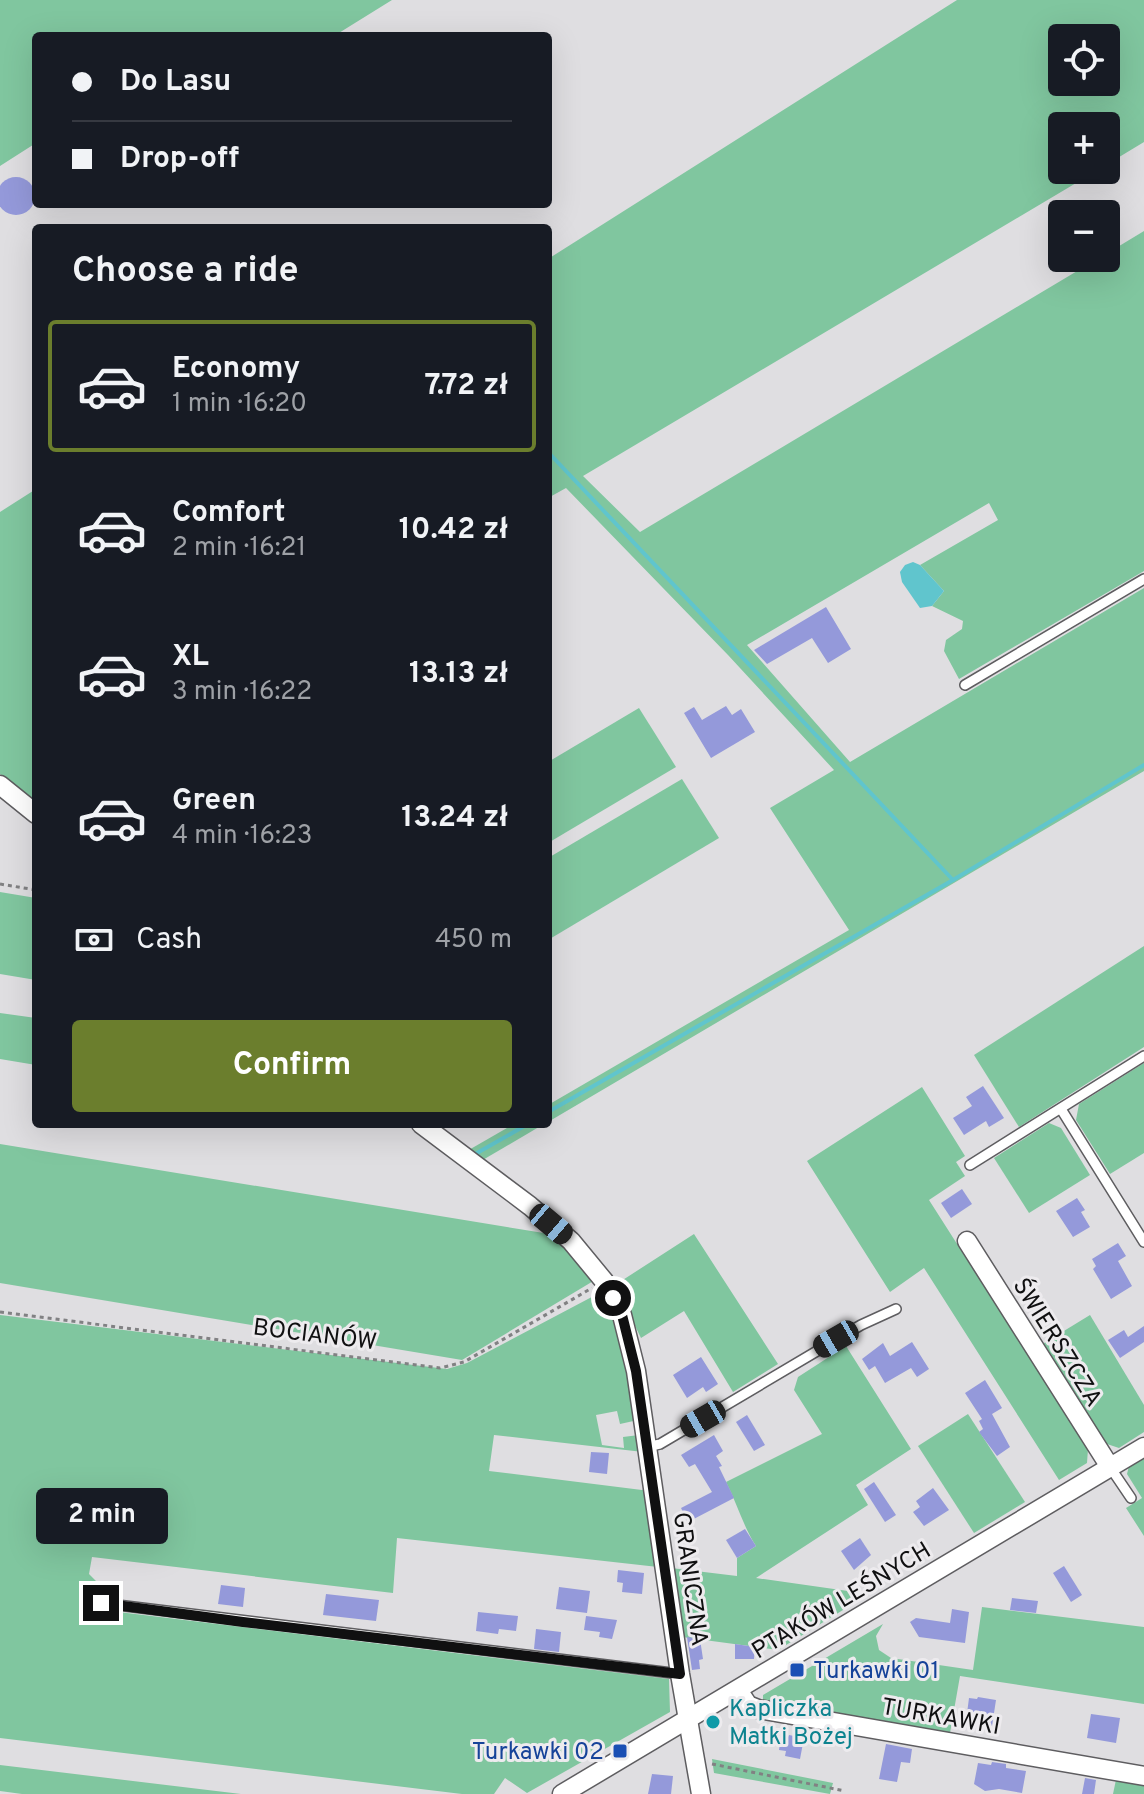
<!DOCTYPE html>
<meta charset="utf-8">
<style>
:root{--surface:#171b24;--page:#20242c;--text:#f1f3f6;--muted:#9ea1a6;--line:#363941;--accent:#6b7e2d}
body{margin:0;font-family:Overpass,sans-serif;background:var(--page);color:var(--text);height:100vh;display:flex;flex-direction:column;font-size:30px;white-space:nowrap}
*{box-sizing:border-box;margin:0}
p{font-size:26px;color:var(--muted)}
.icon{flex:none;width:44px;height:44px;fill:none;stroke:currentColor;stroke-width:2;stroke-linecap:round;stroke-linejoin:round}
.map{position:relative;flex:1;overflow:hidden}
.side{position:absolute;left:32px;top:224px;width:520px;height:904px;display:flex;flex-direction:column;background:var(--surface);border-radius:8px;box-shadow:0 8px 32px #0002}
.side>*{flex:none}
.hud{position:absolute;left:32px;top:32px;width:520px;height:176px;border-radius:8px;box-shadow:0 8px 32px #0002;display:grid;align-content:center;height:176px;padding:0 40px;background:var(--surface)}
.buttons{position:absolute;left:1048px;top:24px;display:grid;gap:16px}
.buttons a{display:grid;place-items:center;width:72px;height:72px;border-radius:8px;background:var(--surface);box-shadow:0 8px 32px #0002;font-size:40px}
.end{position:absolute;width:36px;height:36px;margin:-18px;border:10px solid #101011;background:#fff;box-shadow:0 0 0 4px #fff}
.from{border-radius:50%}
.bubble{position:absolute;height:56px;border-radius:8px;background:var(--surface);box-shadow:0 8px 32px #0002;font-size:26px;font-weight:700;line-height:56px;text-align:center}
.car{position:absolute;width:24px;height:48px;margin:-24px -12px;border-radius:10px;box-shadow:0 0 6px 2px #0007;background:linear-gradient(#222 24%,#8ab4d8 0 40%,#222 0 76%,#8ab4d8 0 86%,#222 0)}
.hud b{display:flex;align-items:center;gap:28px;height:76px;font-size:30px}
.hud b+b{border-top:2px solid var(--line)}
.hud i{width:20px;height:20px;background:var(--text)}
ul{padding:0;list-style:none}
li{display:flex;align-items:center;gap:24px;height:132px;margin:0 16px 12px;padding:0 24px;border:4px solid transparent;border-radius:8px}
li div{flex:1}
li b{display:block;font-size:30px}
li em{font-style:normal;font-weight:700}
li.active{border-color:var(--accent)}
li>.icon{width:72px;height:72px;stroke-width:1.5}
h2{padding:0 40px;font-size:36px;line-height:96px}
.pay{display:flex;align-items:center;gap:20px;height:88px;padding:0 40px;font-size:30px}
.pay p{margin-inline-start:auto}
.action{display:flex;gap:16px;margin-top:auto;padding:16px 40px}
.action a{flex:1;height:92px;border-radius:8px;background:var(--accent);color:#fff;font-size:32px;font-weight:700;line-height:92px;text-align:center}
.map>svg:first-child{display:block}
.green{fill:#80c69f;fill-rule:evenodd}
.water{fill:#60c5cd}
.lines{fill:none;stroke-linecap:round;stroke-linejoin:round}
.stream{stroke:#60c5cd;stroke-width:4}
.building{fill:#9499da}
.service-casing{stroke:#5e5d60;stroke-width:12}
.minor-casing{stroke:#5e5d60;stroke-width:21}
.path{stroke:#818183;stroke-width:3;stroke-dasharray:4 4;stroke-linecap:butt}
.service{stroke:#fff;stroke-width:9}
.minor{stroke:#fff;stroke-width:18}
.route{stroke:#101011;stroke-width:10}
.transit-dot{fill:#1a4fb4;stroke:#edebee;stroke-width:3}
.culture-dot{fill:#0f9aa8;stroke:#edebee;stroke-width:3}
.labels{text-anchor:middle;stroke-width:6;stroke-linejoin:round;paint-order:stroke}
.street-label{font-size:24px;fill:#101011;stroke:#edebee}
.transit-label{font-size:24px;fill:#164399;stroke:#edebee;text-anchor:start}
.culture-label{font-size:24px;fill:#0d838f;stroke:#edebee;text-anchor:start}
</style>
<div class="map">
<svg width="1144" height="1794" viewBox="0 0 1144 1794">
<rect width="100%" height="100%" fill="#dfdee1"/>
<g class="green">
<path d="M0,0H392L334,36H36V143L0,166Z"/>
<path d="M957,0H1144V142L1106,165V126H1062V170H1098L583,476L640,532L1099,258H1106V254L1144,231V571L959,679L944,651L946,640L962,629L963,621L932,606L944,591L920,565L998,520L989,503L747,645L850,762L1144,588V771L548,1122V1105L849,930L770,808L834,770L728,655L566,488L548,498V259ZM1062,38H1106V82H1062Z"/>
<path d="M36,489V805L0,774V512Z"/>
<path d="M639,708L676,767L548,843V762Z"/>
<path d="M682,779L719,838L548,940V858Z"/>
<path d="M0,892L36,898V980L0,974Z"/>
<path d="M1144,946V1047L1019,1127L974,1055Z"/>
<path d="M0,1013L36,1018V1065L0,1059Z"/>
<path d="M1144,1063V1153L1110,1174L1076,1120L1079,1104Z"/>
<path d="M922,1087L965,1156L956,1162L965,1176L929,1200L1088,1449L1087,1463L1059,1480L924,1268L890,1292L807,1161Z"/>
<path d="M1049,1123L1061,1128L1090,1175L1029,1213L994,1158Z"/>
<path d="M514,1124H544L481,1161L467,1151Z"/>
<path d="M0,1144L556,1235L595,1280L462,1360L0,1283Z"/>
<path d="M694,1234L778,1364L733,1392L684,1311L641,1338L615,1285Z"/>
<path d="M605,1290L622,1328L638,1420L620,1424L617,1411L596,1415L602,1445L624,1448L623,1437L639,1435L643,1452L494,1435L489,1471L642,1490L648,1488L658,1567L397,1538L393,1593L92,1557L89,1574L98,1583L94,1609L669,1679L670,1712L527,1793L505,1778L494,1794H462L0,1738V1315L447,1369L467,1363Z"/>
<path d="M1090,1315L1144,1405V1432L1119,1448L1104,1443L1041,1345Z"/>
<path d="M846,1346L911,1449L856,1485L868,1505L756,1578L869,1594L778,1650L682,1637L671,1568L737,1576V1558L756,1546C743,1526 737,1503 726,1482L822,1434L794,1390L798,1377Z"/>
<path d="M968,1414L1025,1502L974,1533L918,1446Z"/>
<path d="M1144,1457V1536L1126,1508L1142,1498L1127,1474L1129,1466Z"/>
<path d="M982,1607L1144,1627V1704L960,1676L950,1733L763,1704V1695L883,1624L876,1636L879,1650L891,1658L973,1670Z"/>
<path d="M712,1759L833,1783L830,1794L714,1773Z"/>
<path d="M0,1765L241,1794H22L0,1791Z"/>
<path d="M1117,1775L1144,1780V1794H1113Z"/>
</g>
<path class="water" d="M913,562L920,565L944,591L932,606L920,608L902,582L900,572L905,565Z"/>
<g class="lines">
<g class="stream">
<path d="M548,452L953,880"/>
<path d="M548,1112L953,880L1144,765"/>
<path d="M477,1153L528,1124"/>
</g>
</g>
<g class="building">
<circle cx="16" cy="196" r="19"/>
<path d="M826,607L851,649L828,663L812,638L767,664L754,650Z"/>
<path d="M726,706L732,715L741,709L755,732L711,758L684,713L694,707L702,720Z"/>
<path d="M983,1086L1004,1118L989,1127L986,1121L964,1135L953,1118L972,1106L966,1097Z"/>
<path d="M962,1189L972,1204L951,1218L941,1203Z"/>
<path d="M1077,1198L1085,1210L1081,1212L1090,1227L1073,1237L1056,1211Z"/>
<path d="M1118,1243L1126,1256L1118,1261L1132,1286L1111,1299L1093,1269L1096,1266L1092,1259Z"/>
<path d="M1144,1326V1342L1120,1358L1108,1340L1124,1330L1128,1337Z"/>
<path d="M912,1342L929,1369L917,1377L911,1368L885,1383L875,1366L869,1370L862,1359L883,1343L890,1356Z"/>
<path d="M701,1357L718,1384L706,1392L703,1387L687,1398L673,1375Z"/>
<path d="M985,1380L1002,1408L992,1414L1010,1447L997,1456L979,1432L983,1429L979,1421L982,1419L965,1393Z"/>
<path d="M747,1415L765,1445L754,1451L736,1422Z"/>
<path d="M714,1435L723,1451L716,1456L722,1466L719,1467L734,1498L688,1522L681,1508L712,1492L695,1464L689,1467L681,1455Z"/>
<path d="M591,1452L609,1453L607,1474L589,1472Z"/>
<path d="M874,1482L896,1515L885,1522L864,1489Z"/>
<path d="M933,1488L949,1510L924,1526L913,1512L920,1507L916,1501Z"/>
<path d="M745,1529L756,1546L737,1558L726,1540Z"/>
<path d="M860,1538L871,1555L854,1570L841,1551Z"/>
<path d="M1064,1566L1082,1595L1071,1602L1053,1573Z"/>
<path d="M618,1570L644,1573L642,1594L622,1592L623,1583L617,1582Z"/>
<path d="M221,1585L245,1588L243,1607L218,1604Z"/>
<path d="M559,1587L590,1591L587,1613L556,1609Z"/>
<path d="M326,1594L379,1600L376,1621L323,1615Z"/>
<path d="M1012,1598L1038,1601L1036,1613L1010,1610Z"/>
<path d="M952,1609L969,1612L965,1643L919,1637L910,1622L916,1618L950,1623Z"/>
<path d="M478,1612L518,1616L516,1631L499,1629L498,1634L476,1631Z"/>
<path d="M586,1616L617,1620L612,1639L599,1637L600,1632L584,1630Z"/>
<path d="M536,1629L561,1632L559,1652L534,1649Z"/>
<path d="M687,1637L700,1639L703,1659L699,1660L700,1669L692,1670Z"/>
<path d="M735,1644L755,1647L754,1659H735Z"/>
<path d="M978,1697L996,1700L992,1726L979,1727L974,1722L966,1721L969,1698L977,1699Z"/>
<path d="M1091,1714L1120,1718L1116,1743L1087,1738Z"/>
<path d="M789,1735L804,1738L800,1759L785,1756L786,1751L779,1750L781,1736L788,1737Z"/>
<path d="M886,1744L912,1749L910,1763L901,1762L897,1782L879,1779Z"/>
<path d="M992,1762L1006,1764V1768L1026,1771L1022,1793L999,1789L985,1791L974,1784L978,1763L991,1765Z"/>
<path d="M652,1774L673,1776L671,1794H648Z"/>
<path d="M1085,1778L1096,1780L1094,1794H1082Z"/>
</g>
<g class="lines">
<g class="service-casing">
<g id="service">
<path d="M965,685L1144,579"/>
<path d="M1061,1109L1144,1242"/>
<path d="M970,1165L1144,1056"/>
<path d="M647,1447L660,1444L861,1325L896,1309"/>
<path d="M1110,1467L1131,1498"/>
<path d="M101,1603L680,1674"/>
</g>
</g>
<g class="minor-casing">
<g id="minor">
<path d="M0,785L36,814"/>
<path d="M421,1124L530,1206L571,1241L604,1281L622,1315L636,1371L680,1674L701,1794"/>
<path d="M967,1241L1110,1467"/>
<path d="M738,1690L748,1705L758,1709L1144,1776"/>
<path d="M562,1794L1144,1447"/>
</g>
</g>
<g class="path">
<path d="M0,884L36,890"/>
<path d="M0,1312L440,1368L464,1362L592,1288"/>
<path d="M712,1764L845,1791"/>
</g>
<use href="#service" class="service"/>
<use href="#minor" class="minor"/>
</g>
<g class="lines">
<path class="route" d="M101,1603L243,1622L680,1674L636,1371L622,1315L613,1298"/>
</g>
<g class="transit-dot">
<rect x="789" y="1662" width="16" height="16" rx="4"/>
<rect x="612" y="1743" width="16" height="16" rx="4"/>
</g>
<circle class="culture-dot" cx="713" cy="1722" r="8"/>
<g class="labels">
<g class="street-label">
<text transform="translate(315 1334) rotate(7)" y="8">BOCIANÓW</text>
<text transform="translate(1058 1342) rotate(58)" y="8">ŚWIERSZCZA</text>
<text transform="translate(691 1579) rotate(82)" y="8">GRANICZNA</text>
<text transform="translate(841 1600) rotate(-31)" y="8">PTAKÓW LEŚNYCH</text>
<text transform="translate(941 1716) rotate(10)" y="8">TURKAWKI</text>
</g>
<g class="transit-label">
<text x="813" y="1678">Turkawki 01</text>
<text x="604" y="1759" text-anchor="end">Turkawki 02</text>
</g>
<g class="culture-label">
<text x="729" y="1716">Kapliczka<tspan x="729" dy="28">Matki Bożej</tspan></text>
</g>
</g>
</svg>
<div class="buttons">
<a><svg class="icon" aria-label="locate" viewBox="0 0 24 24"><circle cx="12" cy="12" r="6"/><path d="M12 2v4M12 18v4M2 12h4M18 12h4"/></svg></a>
<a>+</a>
<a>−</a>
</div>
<i class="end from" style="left:613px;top:1298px"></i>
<i class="end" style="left:101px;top:1603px"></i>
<div class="bubble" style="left:36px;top:1488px;width:132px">2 min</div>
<i class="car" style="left:551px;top:1224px;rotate:130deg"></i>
<i class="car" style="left:836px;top:1339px;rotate:240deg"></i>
<i class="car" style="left:703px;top:1419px;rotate:240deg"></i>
<div class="hud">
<b><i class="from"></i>Do Lasu</b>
<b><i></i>Drop-off</b>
</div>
<section class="side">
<h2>Choose a ride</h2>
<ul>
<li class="active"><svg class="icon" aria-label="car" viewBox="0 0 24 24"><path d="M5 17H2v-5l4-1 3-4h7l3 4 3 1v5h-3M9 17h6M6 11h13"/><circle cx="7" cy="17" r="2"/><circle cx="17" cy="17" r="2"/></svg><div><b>Economy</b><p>1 min · 16:20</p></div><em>7.72 zł</em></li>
<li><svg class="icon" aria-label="car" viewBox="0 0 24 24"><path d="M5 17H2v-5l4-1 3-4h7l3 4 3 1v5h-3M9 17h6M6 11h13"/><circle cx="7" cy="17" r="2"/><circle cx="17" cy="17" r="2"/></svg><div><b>Comfort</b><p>2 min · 16:21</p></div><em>10.42 zł</em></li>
<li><svg class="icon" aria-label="car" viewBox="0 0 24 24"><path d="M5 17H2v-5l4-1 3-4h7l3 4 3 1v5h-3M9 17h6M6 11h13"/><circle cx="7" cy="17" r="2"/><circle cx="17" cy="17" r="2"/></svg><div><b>XL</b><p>3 min · 16:22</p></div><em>13.13 zł</em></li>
<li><svg class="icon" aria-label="car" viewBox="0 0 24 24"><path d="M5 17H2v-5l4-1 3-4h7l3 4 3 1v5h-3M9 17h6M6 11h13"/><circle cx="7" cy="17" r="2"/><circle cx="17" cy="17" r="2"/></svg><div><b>Green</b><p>4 min · 16:23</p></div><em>13.24 zł</em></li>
</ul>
<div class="pay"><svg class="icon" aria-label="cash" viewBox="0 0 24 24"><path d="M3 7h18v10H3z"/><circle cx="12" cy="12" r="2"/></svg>Cash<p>450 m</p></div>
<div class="action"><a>Confirm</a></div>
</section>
</div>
